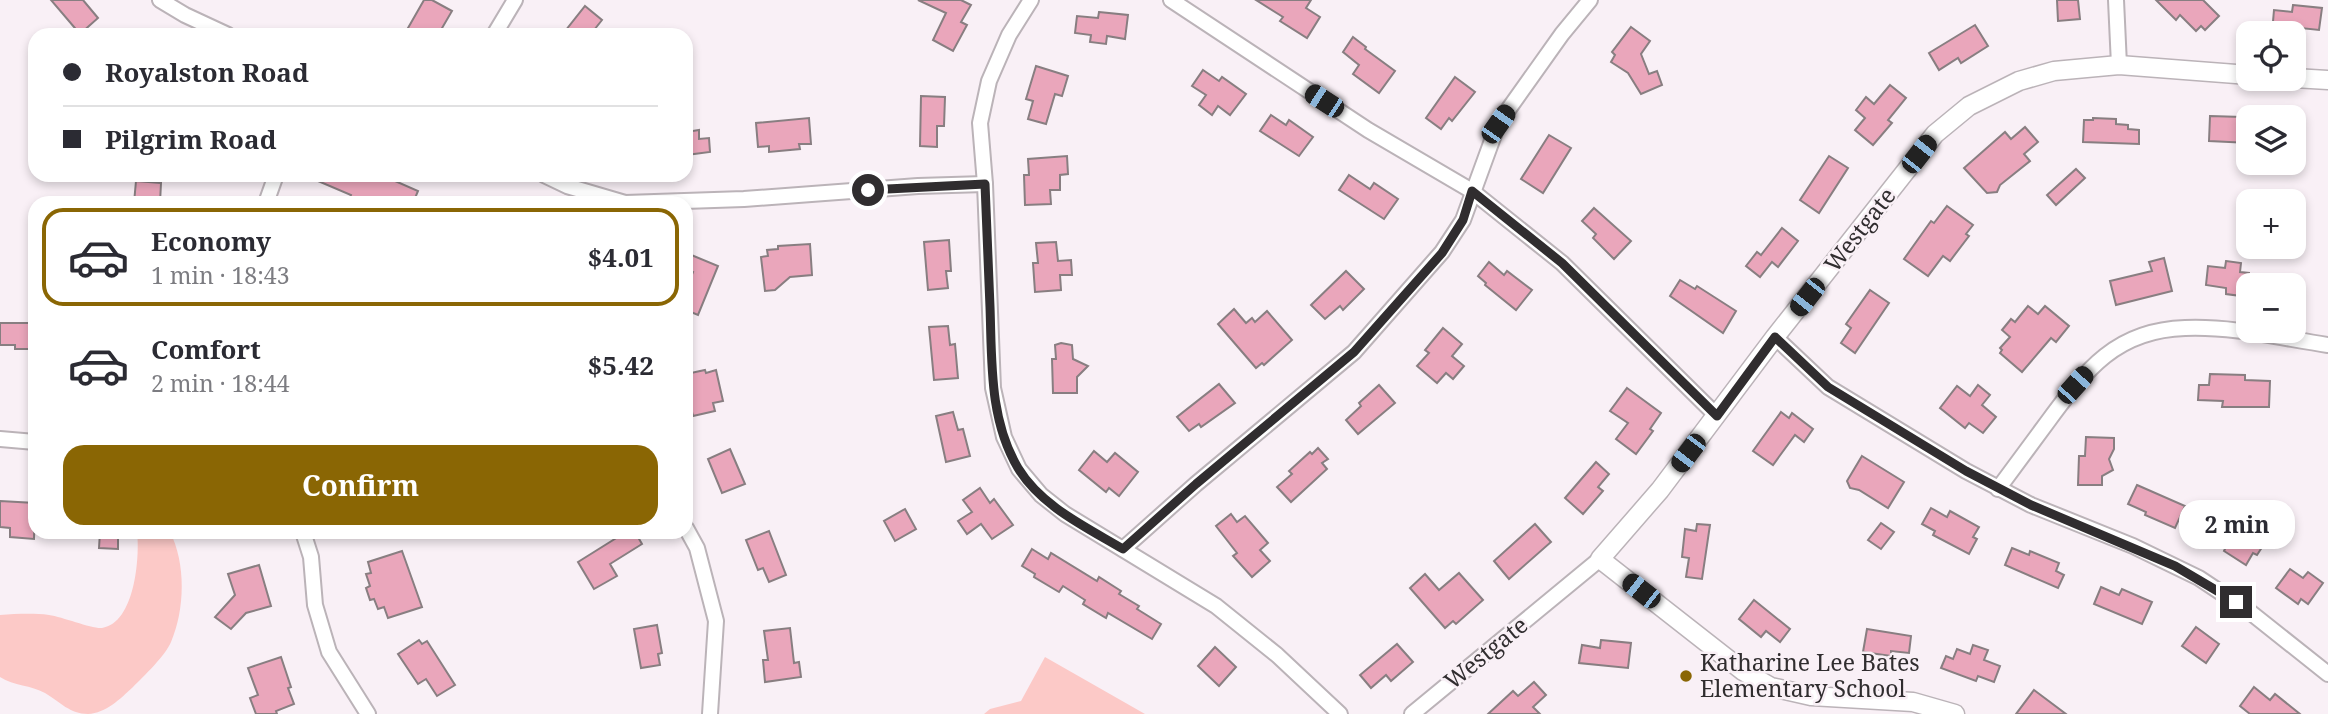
<!DOCTYPE html>
<meta charset="utf-8">
<style>
:root{--surface:#fff;--page:#f2f2f3;--text:#2b2b33;--muted:#7c7c81;--line:#e1e1e2;--accent:#8a6604}
body{margin:0;font-family:"Noto Serif",serif;background:var(--page);color:var(--text);height:100vh;display:flex;flex-direction:column;font-size:26px;white-space:nowrap}
*{box-sizing:border-box;margin:0}
p{font-size:23px;color:var(--muted)}
.icon{flex:none;width:38px;height:38px;fill:none;stroke:currentColor;stroke-width:2;stroke-linecap:round;stroke-linejoin:round}
.map{position:relative;flex:1;overflow:hidden}
.drawer{position:absolute;left:28px;top:196px;width:665px;height:343px;display:flex;flex-direction:column;background:var(--surface);border-radius:21px;box-shadow:0 4px 10px #0003}
.drawer>*{flex:none}
.top-card{position:absolute;left:28px;top:28px;width:665px;height:154px;border-radius:21px;box-shadow:0 4px 10px #0003;display:grid;align-content:center;height:154px;padding:0 35px;background:var(--surface)}
.tools{position:absolute;left:2236px;top:21px;display:grid;gap:14px}
.tools a{display:grid;place-items:center;width:70px;height:70px;border-radius:14px;background:var(--surface);box-shadow:0 4px 10px #0003;font-size:35px}
.end{position:absolute;width:32px;height:32px;margin:-16px;border:9px solid #302d2f;background:#fff;box-shadow:0 0 0 4px #fff}
.from{border-radius:50%}
.bubble{position:absolute;height:49px;border-radius:21px;background:var(--surface);box-shadow:0 4px 10px #0003;font-size:23px;font-weight:700;line-height:49px;text-align:center}
.car{position:absolute;width:21px;height:42px;margin:-21px -10px;border-radius:9px;box-shadow:0 0 5px 2px #0007;background:linear-gradient(#222 24%,#8ab4d8 0 40%,#222 0 76%,#8ab4d8 0 86%,#222 0)}
.top-card b{display:flex;align-items:center;gap:24px;height:66px;font-size:26px}
.top-card b+b{border-top:2px solid var(--line)}
.top-card i{width:18px;height:18px;background:var(--text)}
ul{padding:12px 0 0;list-style:none}
li{display:flex;align-items:center;gap:21px;height:98px;margin:0 14px 10px;padding:0 21px;border:4px solid transparent;border-radius:21px}
li div{flex:1}
li b{display:block;font-size:26px}
li em{font-style:normal;font-weight:700}
li.current{border-color:var(--accent)}
li>.icon{width:63px;height:63px;stroke-width:1.5}
.button{display:flex;gap:14px;margin-top:auto;padding:14px 35px}
.button a{flex:1;height:80px;border-radius:21px;background:var(--accent);color:#fff;font-size:28px;font-weight:700;line-height:80px;text-align:center}
.map>svg:first-child{display:block}
.green{fill:#fcc9c7}
.building{fill:#eaa6bb;stroke:#887e81;stroke-width:2}
.lines{fill:none;stroke-linecap:round;stroke-linejoin:round}
.minor-casing{stroke:#bbb3b8;stroke-width:18}
.tertiary-casing{stroke:#bbb3b8;stroke-width:21}
.minor{stroke:#fff;stroke-width:14}
.tertiary{stroke:#fff;stroke-width:18}
.route{stroke:#302d2f;stroke-width:9}
.poi-dot{fill:#8a6604;stroke:#f9f0f6;stroke-width:2.5}
.labels{text-anchor:middle;stroke-width:5;stroke-linejoin:round;paint-order:stroke}
.street-label{font-size:23px;fill:#302d2f;stroke:#f9f0f6}
.poi-label{font-size:23px;fill:#302d2f;stroke:#f9f0f6;text-anchor:start}
</style>
<div class="map">
<svg width="2328" height="714" viewBox="0 0 2328 714">
<rect width="100%" height="100%" fill="#f9f0f6"/>
<g class="green">
<path d="M137,532H170C186,563 185,610 171,642C165,656 144,676 133,687C120,699 106,713 88,714C70,714 60,702 45,693C31,685 14,686 0,677V615C16,614 33,613 49,615C63,617 92,629 102,628C135,623 140,557 137,532Z"/>
<path d="M1045,657L1145,714H984L990,709L1021,701Z"/>
</g>
<g class="building">
<path d="M51,0H83L98,18L80,34Z"/>
<path d="M424,0H432L452,11L438,35H404Z"/>
<path d="M918,0H961L971,5L961,22L967,25L953,51L933,40L946,13Z"/>
<path d="M1256,0H1311L1306,8L1320,17L1307,38L1280,21L1283,17Z"/>
<path d="M2057,0H2078L2080,19L2058,21Z"/>
<path d="M2156,0H2203L2219,16L2205,30L2201,26L2196,31L2180,15L2176,20Z"/>
<path d="M2293,5L2322,8L2319,30L2301,28L2300,33H2272L2274,10L2292,12Z"/>
<path d="M585,6L602,20L590,35H562Z"/>
<path d="M1099,12L1128,15L1125,39L1107,36L1106,44L1090,42L1091,35L1075,33L1077,16L1098,18Z"/>
<path d="M1975,25L1988,46L1961,63L1958,58L1939,70L1929,53Z"/>
<path d="M1631,27L1650,41L1641,54L1649,74L1657,71L1662,85L1641,94L1628,73L1611,62L1615,55L1612,52Z"/>
<path d="M1353,37L1366,47L1365,49L1395,71L1379,93L1353,74L1359,65L1343,52Z"/>
<path d="M1036,66L1068,76L1062,96L1055,94L1046,124L1028,119L1033,101L1026,99Z"/>
<path d="M1203,70L1219,81L1222,77L1246,94L1230,115L1218,106L1212,115L1199,105L1206,95L1192,86Z"/>
<path d="M1455,77L1475,92L1452,121L1449,118L1441,129L1426,118Z"/>
<path d="M1890,85L1906,98L1888,120L1892,123L1873,145L1855,130L1865,118L1856,110L1866,97L1874,104Z"/>
<path d="M921,96L945,97L944,126H937V147L920,146Z"/>
<path d="M1271,115L1286,125L1289,120L1313,137L1299,156L1260,131Z"/>
<path d="M2210,116L2242,117V121H2249V143L2209,141Z"/>
<path d="M809,118L811,144H799L800,149L769,152V146L758,147L756,123Z"/>
<path d="M2093,118L2116,119V124L2128,125V129L2139,130V144L2083,142L2084,120H2093Z"/>
<path d="M2025,127L2038,142L2024,154L2030,161L2000,185L1997,192L1987,193L1964,168L2005,132L2011,139Z"/>
<path d="M699,130V139L709,138L710,152L686,155V132Z"/>
<path d="M1549,135L1571,148L1543,193L1521,179Z"/>
<path d="M1067,156L1068,174L1060,175V190H1050L1051,204L1025,205L1024,175H1029L1028,159Z"/>
<path d="M1829,156L1848,168L1819,213L1800,200Z"/>
<path d="M2076,169L2085,178L2056,205L2047,195Z"/>
<path d="M304,175H398L395,181L418,191L413,203H348L351,195Z"/>
<path d="M1349,175L1370,189L1374,183L1398,199L1384,219L1339,190Z"/>
<path d="M136,181L161,183L160,203H134Z"/>
<path d="M1947,206L1973,225L1966,234L1969,236L1950,261L1943,256L1928,276L1904,259L1931,221L1934,223Z"/>
<path d="M1594,208L1631,241L1614,259L1593,238L1596,234L1582,221Z"/>
<path d="M1782,228L1798,241L1778,267L1772,262L1760,277L1746,266L1757,252L1761,255Z"/>
<path d="M949,240L951,271H946L948,288L928,290L924,242Z"/>
<path d="M1056,242L1058,261L1071,260L1072,275H1060L1061,290L1035,292L1033,263H1038L1036,243Z"/>
<path d="M810,244L812,275L790,277L775,290L765,291L761,257L768,256L767,250L778,249V246Z"/>
<path d="M689,254L718,266L698,315L686,310V289L693,272L686,269Z"/>
<path d="M2164,258L2172,291L2116,305L2110,281L2152,271L2149,262Z"/>
<path d="M2226,261L2241,263L2240,272L2249,273V297L2226,294V288L2206,285L2208,266L2225,268Z"/>
<path d="M1489,262L1504,275L1507,271L1532,290L1516,310L1485,285L1486,283L1478,276Z"/>
<path d="M1346,271L1364,289L1343,310L1340,306L1325,319L1311,305Z"/>
<path d="M1680,280L1695,289L1697,286L1736,311L1723,333L1670,296Z"/>
<path d="M1870,290L1889,303L1855,353L1841,343L1851,328L1846,324Z"/>
<path d="M2028,306L2038,314L2045,306L2069,326L2056,342L2051,338L2022,372L2000,353L2002,350L2000,348L2010,337L2002,330L2011,319L2015,322Z"/>
<path d="M1234,309L1246,323L1252,318L1255,322L1267,311L1292,340L1264,365L1262,363L1256,368L1218,324Z"/>
<path d="M0,323H35V349H15V345H0Z"/>
<path d="M948,326L950,345L955,344L958,378L934,380L929,327Z"/>
<path d="M1443,328L1462,344L1452,356L1464,366L1453,379L1446,373L1437,383L1417,366L1429,353L1425,350Z"/>
<path d="M1061,343L1072,345L1073,359L1088,366L1077,377V393H1053L1052,359H1056L1055,345Z"/>
<path d="M705,370L706,373L716,370L723,401L713,403L715,411L693,416L686,388V374Z"/>
<path d="M2210,374L2245,375V380L2270,381L2269,407H2222L2223,401L2198,400L2199,385H2209Z"/>
<path d="M1219,384L1235,403L1201,427L1199,424L1189,431L1177,417Z"/>
<path d="M1379,385L1395,403L1358,434L1346,420L1361,406L1359,403Z"/>
<path d="M1978,385L1990,395L1982,405L1996,417L1983,433L1969,423L1965,428L1940,408L1957,386L1970,396Z"/>
<path d="M1627,388L1661,413L1650,429L1653,431L1636,454L1616,439L1628,423L1610,411Z"/>
<path d="M953,412L958,430L963,429L970,456L946,462L936,416Z"/>
<path d="M1781,412L1789,418L1792,413L1813,429L1804,442L1795,435L1773,465L1753,451Z"/>
<path d="M2086,437L2114,438V449L2109,459L2113,470L2102,476V485H2078L2079,456H2085Z"/>
<path d="M1318,448L1328,459L1322,463L1327,469L1291,502L1277,487L1292,474L1289,471L1310,452L1312,454Z"/>
<path d="M730,449L745,484L722,493L708,459Z"/>
<path d="M1094,451L1107,462L1115,453L1138,472L1119,496L1109,488L1106,492L1079,470Z"/>
<path d="M1862,456L1904,482L1888,508L1859,490L1850,488L1847,481Z"/>
<path d="M1596,462L1609,474L1598,487L1603,491L1583,514L1565,498Z"/>
<path d="M2137,485L2185,506L2175,528L2145,515L2146,512L2128,504Z"/>
<path d="M980,488L990,503L994,499L1013,525L992,539L981,524L967,534L958,521L972,512L963,500Z"/>
<path d="M0,501L35,503L34,539L10,537V528L0,527Z"/>
<path d="M1931,508L1947,517L1950,511L1979,527L1973,537L1977,539L1969,554L1933,535L1935,531L1922,524Z"/>
<path d="M905,509L916,529L895,541L884,521Z"/>
<path d="M1231,514L1237,522L1245,516L1268,543L1260,550L1270,561L1252,577L1233,556L1237,553L1216,526Z"/>
<path d="M2220,520L2230,526L2232,521L2266,541L2257,555L2253,553L2246,565L2224,551L2227,545L2211,536Z"/>
<path d="M1881,523L1894,532L1881,549L1868,540Z"/>
<path d="M1535,524L1551,542L1509,579L1494,561Z"/>
<path d="M1697,524L1710,525L1702,579L1686,577L1689,558L1682,557L1685,529L1696,531Z"/>
<path d="M769,531L786,575L769,582L763,568L758,570L746,540Z"/>
<path d="M100,532H118V549L99,548Z"/>
<path d="M626,532H635L642,544L610,564L617,576L594,589L578,562Z"/>
<path d="M2012,548L2029,555L2030,551L2059,563L2056,571L2064,575L2058,588L2005,565Z"/>
<path d="M1032,549L1048,559L1051,553L1097,581L1099,577L1121,591L1119,594L1139,606L1137,609L1161,624L1152,639L1108,613L1106,618L1083,604L1085,600L1063,586L1059,592L1034,577L1035,574L1022,566Z"/>
<path d="M402,551L422,607L388,618L384,607L378,609L374,599L370,600L366,588L370,586L366,574L371,573L368,562Z"/>
<path d="M259,565L271,606L246,613L231,629L215,617L235,595L228,574Z"/>
<path d="M2290,569L2303,578L2308,572L2323,583L2308,604L2301,599L2298,604L2276,588Z"/>
<path d="M1459,573L1483,600L1456,624L1453,621L1445,628L1410,588L1425,574L1439,590Z"/>
<path d="M2101,587L2119,595L2122,589L2152,602L2142,624L2094,604Z"/>
<path d="M1754,600L1790,629L1780,642L1766,631L1761,637L1739,619Z"/>
<path d="M657,625L662,653L658,654L660,665L641,668L634,629Z"/>
<path d="M2196,627L2219,644L2206,663L2182,646Z"/>
<path d="M790,628L794,663L799,662L801,677L765,682L763,660H768L764,631Z"/>
<path d="M1867,629L1911,636L1909,653L1891,651V656L1863,652Z"/>
<path d="M419,640L422,644L427,641L455,685L437,696L426,679L418,684L398,654Z"/>
<path d="M1601,640L1631,643L1628,668L1579,663L1582,645L1600,648Z"/>
<path d="M1397,644L1413,662L1391,681L1386,675L1371,688L1360,675Z"/>
<path d="M1973,645L1988,650L1984,660L2000,666L1994,682L1978,676L1976,681L1941,668L1946,656L1953,659L1957,649L1970,654Z"/>
<path d="M1215,647L1236,667L1219,686L1198,666Z"/>
<path d="M281,657L291,687L288,688L294,704L276,711L277,714H256L250,698L258,695L248,668Z"/>
<path d="M1534,682L1546,695L1533,707L1540,714H1488L1513,691L1518,696Z"/>
<path d="M2254,687L2270,700L2275,694L2300,714H2250L2240,706Z"/>
<path d="M2034,690L2066,714H2016Z"/>
</g>
<g class="lines">
<g class="minor-casing">
<g id="minor">
<path d="M160,0L185,15L228,35"/>
<path d="M1031,0L1009,35L989,81L980,123L985,184L993,388L1004,437L1019,469L1041,495L1065,514L1216,606L1277,655L1340,714"/>
<path d="M1171,0L1368,130L1472,191L1562,263L1717,416"/>
<path d="M2116,0L2119,65"/>
<path d="M494,35L515,0"/>
<path d="M544,175L567,186L625,203L744,199L918,186L985,184"/>
<path d="M266,203L276,175"/>
<path d="M1775,337L1828,387L1966,471L2031,505L2133,546L2199,578L2250,612L2328,674"/>
<path d="M0,439L35,442"/>
<path d="M1998,489C2015,466 2032,443 2049,420C2086,370 2116,330 2185,328C2232,326 2281,338 2328,345"/>
<path d="M686,528L697,548L716,621L710,714"/>
<path d="M303,532L311,557L315,605L329,652L368,714"/>
<path d="M1123,549L1196,484L1354,352L1442,252L1463,220L1498,124L1562,34L1590,0"/>
<path d="M1412,714L1600,559"/>
</g>
</g>
<g class="tertiary-casing">
<g id="tertiary">
<path d="M2294,78L2328,80"/>
<path d="M1955,714L1913,702L1811,696L1771,687L1743,671L1600,559L1660,490L1775,337L1935,134L1969,106L2019,81L2054,71L2119,65L2249,75"/>
</g>
</g>
<use href="#minor" class="minor"/>
<use href="#tertiary" class="tertiary"/>
</g>
<g class="lines">
<path class="route" d="M868,190L985,184C987,225 988,266 990,307C992,361 989,419 1018,468C1041,506 1086,527 1123,549L1196,484L1354,352L1442,253L1463,220L1472,191L1562,263L1717,416L1775,337L1828,387L1966,471L2031,505L2175,566L2236,602"/>
</g>
<circle class="poi-dot" cx="1686" cy="676" r="7"/>
<g class="labels">
<g class="street-label">
<text transform="translate(1860 230) rotate(-52)" y="8">Westgate</text>
<text transform="translate(1486 653) rotate(-39)" y="8">Westgate</text>
</g>
<g class="poi-label">
<text x="1700" y="671">Katharine Lee Bates<tspan x="1700" dy="26">Elementary School</tspan></text>
</g>
</g>
</svg>
<div class="tools">
<a><svg class="icon" aria-label="locate" viewBox="0 0 24 24"><circle cx="12" cy="12" r="6"/><path d="M12 2v4M12 18v4M2 12h4M18 12h4"/></svg></a>
<a><svg class="icon" aria-label="layers" viewBox="0 0 24 24"><path d="M12 4l9 5-9 5-9-5zM3 14l9 5 9-5"/></svg></a>
<a>+</a>
<a>−</a>
</div>
<i class="end from" style="left:868px;top:190px"></i>
<i class="end" style="left:2236px;top:602px"></i>
<div class="bubble" style="left:2179px;top:500px;width:116px">2 min</div>
<i class="car" style="left:1324px;top:101px;rotate:303deg"></i>
<i class="car" style="left:1498px;top:124px;rotate:35deg"></i>
<i class="car" style="left:1919px;top:154px;rotate:38deg"></i>
<i class="car" style="left:1807px;top:297px;rotate:218deg"></i>
<i class="car" style="left:2075px;top:385px;rotate:42deg"></i>
<i class="car" style="left:1688px;top:453px;rotate:217deg"></i>
<i class="car" style="left:1641px;top:591px;rotate:308deg"></i>
<div class="top-card">
<b><i class="from"></i>Royalston Road</b>
<b><i></i>Pilgrim Road</b>
</div>
<section class="drawer">
<ul>
<li class="current"><svg class="icon" aria-label="car" viewBox="0 0 24 24"><path d="M5 17H2v-5l4-1 3-4h7l3 4 3 1v5h-3M9 17h6M6 11h13"/><circle cx="7" cy="17" r="2"/><circle cx="17" cy="17" r="2"/></svg><div><b>Economy</b><p>1 min · 18:43</p></div><em>$4.01</em></li>
<li><svg class="icon" aria-label="car" viewBox="0 0 24 24"><path d="M5 17H2v-5l4-1 3-4h7l3 4 3 1v5h-3M9 17h6M6 11h13"/><circle cx="7" cy="17" r="2"/><circle cx="17" cy="17" r="2"/></svg><div><b>Comfort</b><p>2 min · 18:44</p></div><em>$5.42</em></li>
</ul>
<div class="button"><a>Confirm</a></div>
</section>
</div>
